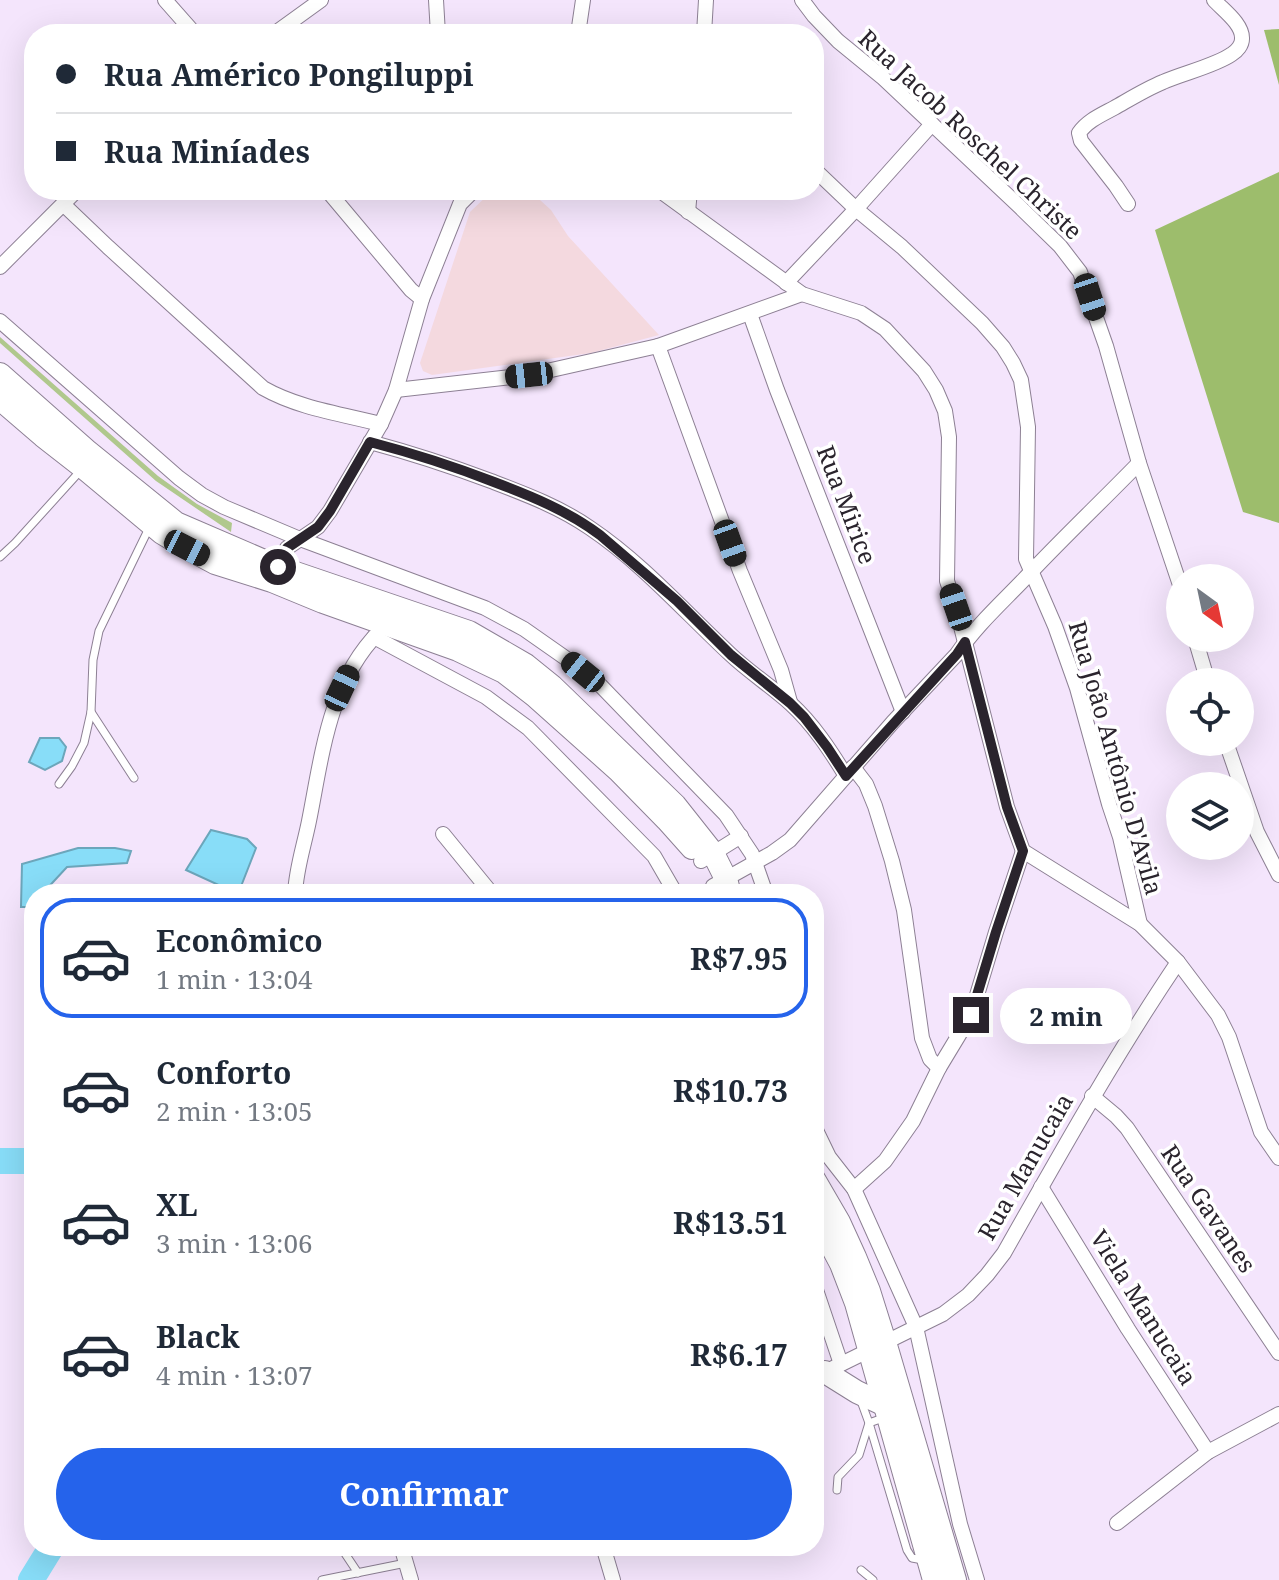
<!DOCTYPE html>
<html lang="pt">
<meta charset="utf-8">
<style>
:root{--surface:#fff;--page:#f2f2f3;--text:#1f2937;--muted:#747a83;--line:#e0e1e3;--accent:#2563eb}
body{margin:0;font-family:"Noto Serif",serif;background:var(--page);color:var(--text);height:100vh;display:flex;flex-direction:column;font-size:30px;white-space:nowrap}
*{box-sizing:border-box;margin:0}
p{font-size:26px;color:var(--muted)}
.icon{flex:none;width:44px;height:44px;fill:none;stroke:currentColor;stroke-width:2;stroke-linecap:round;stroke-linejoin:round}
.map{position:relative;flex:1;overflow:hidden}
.details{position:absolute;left:24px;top:884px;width:800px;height:672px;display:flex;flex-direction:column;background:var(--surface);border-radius:32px;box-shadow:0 8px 32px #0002}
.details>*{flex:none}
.banner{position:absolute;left:24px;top:24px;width:800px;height:176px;border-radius:32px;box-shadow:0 8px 32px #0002;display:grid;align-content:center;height:176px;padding:0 32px;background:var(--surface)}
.needle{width:52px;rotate:147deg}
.fabs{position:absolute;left:1166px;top:564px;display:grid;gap:16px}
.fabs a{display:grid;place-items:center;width:88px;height:88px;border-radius:50%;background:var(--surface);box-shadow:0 8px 32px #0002;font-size:40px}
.end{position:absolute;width:36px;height:36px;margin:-18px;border:10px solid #2a242d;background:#fff;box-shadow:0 0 0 4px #fff}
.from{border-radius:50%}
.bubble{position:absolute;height:56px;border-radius:28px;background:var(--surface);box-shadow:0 8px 32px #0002;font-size:26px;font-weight:700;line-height:56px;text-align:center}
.car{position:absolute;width:24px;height:48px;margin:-24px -12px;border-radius:10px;box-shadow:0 0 6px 2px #0007;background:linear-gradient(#222 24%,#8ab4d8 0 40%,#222 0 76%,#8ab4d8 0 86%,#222 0)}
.banner b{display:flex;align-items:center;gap:28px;height:76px;font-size:30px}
.banner b+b{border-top:2px solid var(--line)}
.banner i{width:20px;height:20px;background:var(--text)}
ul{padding:14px 0 0;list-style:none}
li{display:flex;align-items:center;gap:24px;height:120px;margin:0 16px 12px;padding:0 16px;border:4px solid transparent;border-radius:32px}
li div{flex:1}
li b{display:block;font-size:30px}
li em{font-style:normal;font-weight:700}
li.selected{border-color:var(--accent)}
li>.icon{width:72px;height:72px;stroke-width:1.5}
.cta{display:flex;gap:16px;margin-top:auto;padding:16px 32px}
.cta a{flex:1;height:92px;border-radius:48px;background:var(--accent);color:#fff;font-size:32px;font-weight:700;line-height:92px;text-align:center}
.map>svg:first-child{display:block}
.education{fill:#f4d9df}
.green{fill:#b0c88d}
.forest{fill:#9dbd6c}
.water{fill:#88ddf8;stroke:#6ca6bb;stroke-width:2}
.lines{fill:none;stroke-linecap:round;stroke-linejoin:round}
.river{stroke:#88ddf8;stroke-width:26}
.lane-casing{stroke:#8d8094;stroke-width:9}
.street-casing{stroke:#8d8094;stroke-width:16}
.primary-casing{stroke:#8d8094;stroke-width:24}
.lane{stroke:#fff;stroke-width:7}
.street{stroke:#fff;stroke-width:14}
.primary{stroke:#fff;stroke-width:22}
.route{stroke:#2a242d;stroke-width:10}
.labels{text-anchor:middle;stroke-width:7;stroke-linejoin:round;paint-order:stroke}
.street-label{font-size:24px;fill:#2a242d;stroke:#fff}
</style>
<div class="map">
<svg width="1279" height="1580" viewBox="0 0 1279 1580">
<rect width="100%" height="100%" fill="#f4e5fc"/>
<path class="education" d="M493,190H529L551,210L568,236L659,335L591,353L432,375L423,371L420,363L470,212Z"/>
<path class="green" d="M0,337L158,476L197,504L232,523L231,532L156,481L0,343Z"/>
<g class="forest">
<path d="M1279,29V85L1264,30Z"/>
<path d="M1279,172V523L1243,512L1155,230Z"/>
</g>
<g class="water">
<path d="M40,738H59L66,747L62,761L45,770L29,762Z"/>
<path d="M211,830L247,839L256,848L238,894L186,870Z"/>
<path d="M78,848H115L131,851L127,863L67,867L42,894H34V903L30,907H21L22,864Z"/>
</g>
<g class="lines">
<g class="river">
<path d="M0,1161H34"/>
<path d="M31,1580L52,1546"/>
</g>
<g class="lane-casing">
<g id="lane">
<path d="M0,557L15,543L82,469"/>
<path d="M91,712L134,778"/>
<path d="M59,784L72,766L84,743L91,712L93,660L99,631L150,526"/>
<path d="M861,1401L869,1423L907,1550L912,1558L923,1560"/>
<path d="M837,1490L838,1477L859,1455L869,1423L886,1417"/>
<path d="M340,1546L358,1573"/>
<path d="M861,1570L873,1580"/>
<path d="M322,1580L406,1563"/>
</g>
</g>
<g class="street-casing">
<g id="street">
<path d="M165,0L195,34"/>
<path d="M436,0L438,34"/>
<path d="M802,0L814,16L838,41L882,77L1020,207L1060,246L1080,272L1106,346L1139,463L1180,585"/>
<path d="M274,34L321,0"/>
<path d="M578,34L583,0"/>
<path d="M704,34L706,0"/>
<path d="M814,169L856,209L902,247L982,323L1003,347L1013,363L1021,380L1028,427L1026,559L1055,626L1077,688L1109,804L1120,837L1140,924"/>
<path d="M327,190L411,290L422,299"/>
<path d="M659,190L802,294L861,313L885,329L924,371L936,390L945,411L949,437L947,581L956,607L1007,807L1023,851L1140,924L1178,962L1218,1015L1229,1037L1261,1132L1279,1158"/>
<path d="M63,204L108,247L263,388C298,408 341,414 381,424"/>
<path d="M1128,204L1116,186L1081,141L1079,133C1087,121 1101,115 1114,108C1130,99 1146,89 1163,82C1183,73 1215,66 1232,54C1237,51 1242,45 1242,39C1243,24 1223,10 1214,0"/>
<path d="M688,212L690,190"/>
<path d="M0,267L77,190"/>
<path d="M786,283L856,209L932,124"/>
<path d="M750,314L777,390L903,712"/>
<path d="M0,321L179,478L202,495L224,507L300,539L485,608L524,629L564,657L601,686L726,815L752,854L766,894"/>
<path d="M658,346L740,571L781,670L790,702"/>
<path d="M396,390L529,375L658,346L802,294"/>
<path d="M370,442C411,453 451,466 491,481C525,494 560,507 590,528C642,563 684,611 730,654C749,672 771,686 791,704C813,724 830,750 846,776"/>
<path d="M276,573L287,548L318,527L330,511L381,424L396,390L422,299L460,204L474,190"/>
<path d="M374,637L486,697L528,728L654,856L676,894"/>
<path d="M1195,638L1208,682"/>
<path d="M1226,742L1257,832L1279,875"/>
<path d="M853,767L866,784L875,806L892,861L904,910L922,1038L930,1059L939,1068"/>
<path d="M443,834L492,894"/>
<path d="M701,861L741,836"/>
<path d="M713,886L772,853L790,840L893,722L957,654C977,624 1006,599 1031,572C1066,535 1103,500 1139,463"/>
<path d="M295,894C296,869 304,846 309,821C322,756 329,682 379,632"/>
<path d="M1092,1096L1116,1116L1127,1128L1279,1353"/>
<path d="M814,1126L829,1157L854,1189L916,1327L960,1524L977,1580"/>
<path d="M1041,1187L1128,1329L1208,1452"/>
<path d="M854,1189L885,1161L913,1121L939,1068L971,1015L996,932L1023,851"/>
<path d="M814,1284L841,1364"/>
<path d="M814,1376L825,1372L943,1314L968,1295L987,1275L1004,1253C1060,1154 1114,1057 1178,962"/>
<path d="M1117,1523L1208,1452L1279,1414"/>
<path d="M401,1546L411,1580"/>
<path d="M603,1546L613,1580"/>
</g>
</g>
<g class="primary-casing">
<g id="primary">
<path d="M0,374L86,450L176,523L278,567L469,632L526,665L552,686L675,805L713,853L726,879L730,894"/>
<path d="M0,399L43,436L84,468L162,533L187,548L215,563L272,581L323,602L458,650L504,672L535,696L619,771L667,820L692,848"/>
<path d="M814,1179L839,1222L855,1257L869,1291L885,1342L955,1580"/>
<path d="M814,1213L841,1264L856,1303L934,1580"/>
<path d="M825,1372L857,1392L885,1405"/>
</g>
</g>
<use href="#lane" class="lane"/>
<use href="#street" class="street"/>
<use href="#primary" class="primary"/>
</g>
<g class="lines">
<path class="route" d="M278,567L287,548L318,527L330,511L370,442C412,453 453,466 494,482C531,496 568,511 600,535L677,601L731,655L790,703L804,717L827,747L846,776L957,654L965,642L1007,807L1023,851L996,932L971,1015"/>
</g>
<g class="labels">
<g class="street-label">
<text transform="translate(970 135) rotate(43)" y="8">Rua Jacob Roschel Christe</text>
<text transform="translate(846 505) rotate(69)" y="8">Rua Mirice</text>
<text transform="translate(1115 758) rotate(74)" y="8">Rua João Antônio D'Avila</text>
<text transform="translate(1026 1167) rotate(-60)" y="8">Rua Manucaia</text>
<text transform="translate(1208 1209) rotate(56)" y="8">Rua Gavanes</text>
<text transform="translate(1143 1308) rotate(58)" y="8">Viela Manucaia</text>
</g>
</g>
</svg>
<div class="fabs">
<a><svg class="needle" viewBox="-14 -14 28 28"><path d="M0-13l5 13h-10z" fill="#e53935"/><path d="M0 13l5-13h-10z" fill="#747a83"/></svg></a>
<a><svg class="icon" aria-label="locate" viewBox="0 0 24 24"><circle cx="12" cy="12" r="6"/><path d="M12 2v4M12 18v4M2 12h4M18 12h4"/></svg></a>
<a><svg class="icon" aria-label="layers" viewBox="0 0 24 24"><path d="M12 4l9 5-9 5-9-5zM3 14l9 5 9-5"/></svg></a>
</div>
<i class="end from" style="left:278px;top:567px"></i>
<i class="end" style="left:971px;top:1015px"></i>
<div class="bubble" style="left:1000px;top:988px;width:132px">2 min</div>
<i class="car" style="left:1090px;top:297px;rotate:162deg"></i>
<i class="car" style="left:529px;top:375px;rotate:264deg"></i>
<i class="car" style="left:730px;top:543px;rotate:160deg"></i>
<i class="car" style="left:187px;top:548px;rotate:117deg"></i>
<i class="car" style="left:956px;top:607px;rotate:341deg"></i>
<i class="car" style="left:583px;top:672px;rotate:309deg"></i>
<i class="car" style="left:342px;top:688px;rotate:25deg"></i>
<div class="banner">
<b><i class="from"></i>Rua Américo Pongiluppi</b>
<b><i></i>Rua Miníades</b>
</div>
<section class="details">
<ul>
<li class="selected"><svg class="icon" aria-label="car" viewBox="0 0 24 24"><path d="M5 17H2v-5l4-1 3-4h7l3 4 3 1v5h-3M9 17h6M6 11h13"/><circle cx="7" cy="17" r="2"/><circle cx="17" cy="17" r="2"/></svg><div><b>Econômico</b><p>1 min · 13:04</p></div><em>R$7.95</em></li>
<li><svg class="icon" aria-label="car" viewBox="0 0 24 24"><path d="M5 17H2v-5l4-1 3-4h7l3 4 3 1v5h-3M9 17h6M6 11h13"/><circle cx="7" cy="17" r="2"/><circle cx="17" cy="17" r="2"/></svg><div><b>Conforto</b><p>2 min · 13:05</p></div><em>R$10.73</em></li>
<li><svg class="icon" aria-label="car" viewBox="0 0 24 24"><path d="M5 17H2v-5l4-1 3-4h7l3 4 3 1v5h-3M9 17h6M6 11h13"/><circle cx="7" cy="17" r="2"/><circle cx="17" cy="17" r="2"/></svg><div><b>XL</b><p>3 min · 13:06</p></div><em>R$13.51</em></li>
<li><svg class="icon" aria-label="car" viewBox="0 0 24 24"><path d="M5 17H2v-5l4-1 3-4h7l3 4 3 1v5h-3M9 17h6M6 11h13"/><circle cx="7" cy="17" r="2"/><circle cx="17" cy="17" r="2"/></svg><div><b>Black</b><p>4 min · 13:07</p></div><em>R$6.17</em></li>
</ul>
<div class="cta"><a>Confirmar</a></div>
</section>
</div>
